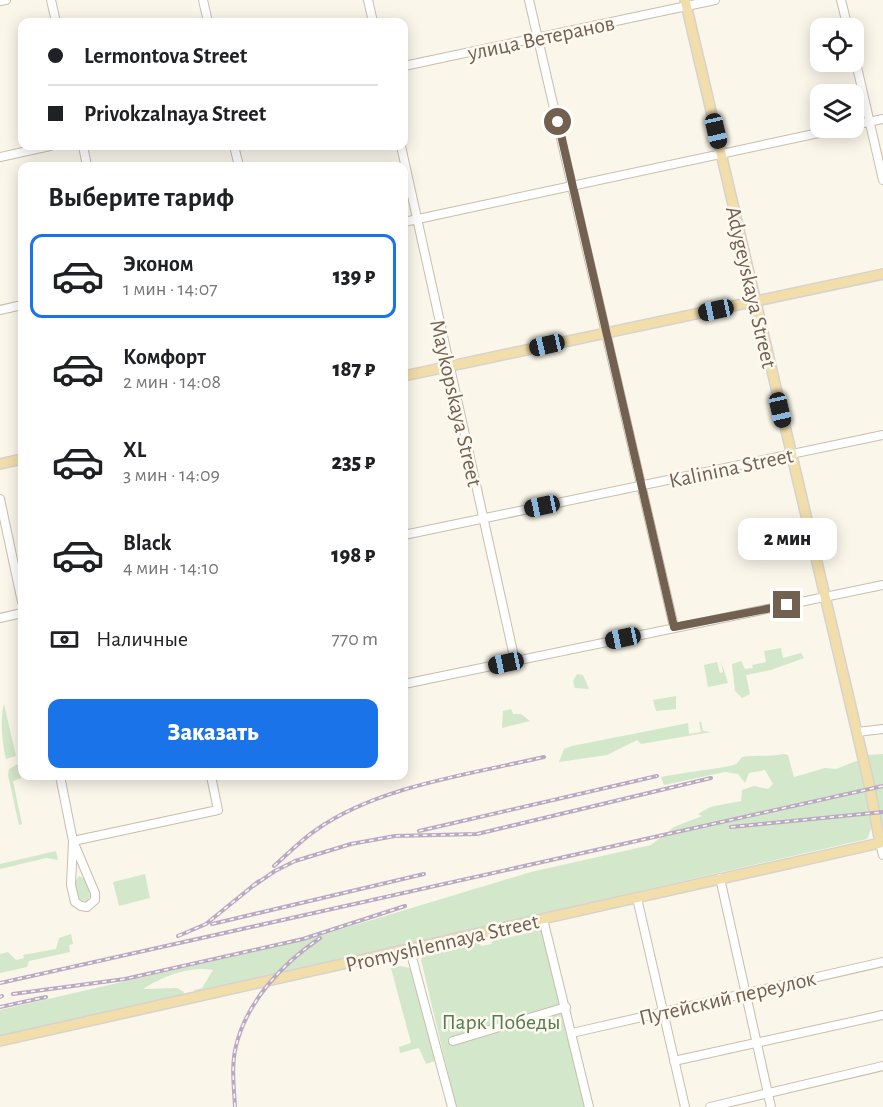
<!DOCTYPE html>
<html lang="ru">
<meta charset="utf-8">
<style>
:root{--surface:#fff;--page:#f2f2f2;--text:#202124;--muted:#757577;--line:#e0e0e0;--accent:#1a73e8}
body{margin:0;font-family:"Alegreya Sans",sans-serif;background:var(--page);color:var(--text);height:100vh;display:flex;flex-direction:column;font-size:22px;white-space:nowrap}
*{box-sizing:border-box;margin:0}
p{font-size:20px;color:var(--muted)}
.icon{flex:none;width:33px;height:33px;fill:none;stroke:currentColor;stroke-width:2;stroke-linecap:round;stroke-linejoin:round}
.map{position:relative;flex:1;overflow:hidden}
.side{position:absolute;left:18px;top:162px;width:390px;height:618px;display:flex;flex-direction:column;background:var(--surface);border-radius:12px;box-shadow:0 3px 15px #0003}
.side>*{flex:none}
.banner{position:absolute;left:18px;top:18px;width:390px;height:132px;border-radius:12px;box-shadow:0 3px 15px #0003;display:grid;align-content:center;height:132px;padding:0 30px;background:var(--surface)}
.controls{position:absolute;left:810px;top:18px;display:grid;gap:12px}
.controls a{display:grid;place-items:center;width:54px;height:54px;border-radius:12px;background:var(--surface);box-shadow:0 3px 15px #0003;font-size:30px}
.end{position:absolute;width:27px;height:27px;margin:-14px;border:8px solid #726050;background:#fff;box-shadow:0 0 0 3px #fff}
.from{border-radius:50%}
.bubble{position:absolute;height:42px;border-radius:12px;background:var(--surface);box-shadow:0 3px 15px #0003;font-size:20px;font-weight:800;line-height:42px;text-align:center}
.car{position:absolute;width:18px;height:36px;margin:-18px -9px;border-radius:8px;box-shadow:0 0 4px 2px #0007;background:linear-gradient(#222 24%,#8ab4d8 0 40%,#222 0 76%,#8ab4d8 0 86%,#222 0)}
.banner b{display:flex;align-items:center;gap:21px;height:57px;font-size:22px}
.banner b+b{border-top:2px solid var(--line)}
.banner i{width:15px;height:15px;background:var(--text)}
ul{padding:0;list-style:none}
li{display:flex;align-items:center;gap:18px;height:84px;margin:0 12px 9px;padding:0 18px;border:3px solid transparent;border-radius:12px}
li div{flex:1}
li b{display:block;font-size:22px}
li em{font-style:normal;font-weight:800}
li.on{border-color:var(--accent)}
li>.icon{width:54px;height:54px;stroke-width:1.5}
h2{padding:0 30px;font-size:27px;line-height:72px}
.pay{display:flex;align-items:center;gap:15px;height:66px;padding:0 30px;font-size:22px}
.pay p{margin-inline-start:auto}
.cta{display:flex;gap:12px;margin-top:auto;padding:12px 30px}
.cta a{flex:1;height:69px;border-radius:12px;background:var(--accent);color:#fff;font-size:24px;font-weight:800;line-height:69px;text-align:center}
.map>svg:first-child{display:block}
.green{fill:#d3e7ca}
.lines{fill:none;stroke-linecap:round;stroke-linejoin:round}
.minor-casing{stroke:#c8bdae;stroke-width:10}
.major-casing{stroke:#d8d2ce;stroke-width:12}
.minor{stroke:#fff;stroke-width:8}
.major{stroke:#f1deab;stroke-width:9}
.rail-casing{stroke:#baa9c3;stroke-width:4}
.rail{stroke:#fdf9f1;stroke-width:1.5;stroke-dasharray:4.5;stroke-linecap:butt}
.route{stroke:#726050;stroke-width:8}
.labels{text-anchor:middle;stroke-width:5;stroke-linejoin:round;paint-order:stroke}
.street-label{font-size:22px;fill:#726050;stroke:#fdf9f1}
.park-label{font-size:22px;fill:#557c4d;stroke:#fdf9f1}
</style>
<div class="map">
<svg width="883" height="1107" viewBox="0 0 883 1107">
<rect width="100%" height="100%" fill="#faf6ea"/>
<g class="green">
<path d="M781,648L783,658L801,653L804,658L771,670L746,675L750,694L742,698L735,691L732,664L741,661L745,669L753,668L752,665L766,662L764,651Z"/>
<path d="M721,661L728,683L708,687L704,665L717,662L720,673L723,672Z"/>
<path d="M577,674L583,675L589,689L575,688L573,681Z"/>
<path d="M676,696V709L656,711L653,700Z"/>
<path d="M4,704L16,756L6,759C2,744 0,717 4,704Z"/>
<path d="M511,709L513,714H521L530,721L502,728L503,711Z"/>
<path d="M699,722H701L703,731L711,732L641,744L637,740L607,755L559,762L564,749L572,746L688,723L689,734L701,732Z"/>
<path d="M784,754L788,755L794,777L825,768L836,769L859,760L873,824L867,839L195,993L194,990L202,988L213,970C189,966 164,976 143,989L177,988L184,992L183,995L0,1036V1010L309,939L531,872L651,845L674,827L702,816L698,814L710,807L741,801L742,790L754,786L768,789L773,784L765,770L749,773L745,783L738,774L725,772L664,785L661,777C672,774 733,767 736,764C739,762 740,759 742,757C757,755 769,757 784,754Z"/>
<path d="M883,754V831L867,755Z"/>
<path d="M18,764L21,778L13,781L22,824L19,825L8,775L9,769Z"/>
<path d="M56,851L58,860L46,858L0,869V864Z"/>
<path d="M145,874L150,898L119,906L113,882Z"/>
<path d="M79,876L85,879L90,896L87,902L79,899L75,882Z"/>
<path d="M533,927H539L543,930L586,1107H456L421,960C430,942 449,954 457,949C462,946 467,943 475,941L482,946L491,944L496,936L497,940L533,932Z"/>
<path d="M71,934L73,944L69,945L70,952L29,961L27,967L0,973V954L8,952L16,960L24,958L23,955L56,949L59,938Z"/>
<path d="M400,966L410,968L435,1061L426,1064L419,1048L400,1053L399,1047L411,1043L391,968Z"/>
</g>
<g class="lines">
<g class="minor-casing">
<g id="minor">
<path d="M51,0L56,22"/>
<path d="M203,0L208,22"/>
<path d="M368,0L373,22"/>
<path d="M529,0L674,627"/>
<path d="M841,0L848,28"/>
<path d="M0,1L6,0"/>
<path d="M854,54L883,180"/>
<path d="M404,66L715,0"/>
<path d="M854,125L883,119"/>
<path d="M83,146L87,166"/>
<path d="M234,146L239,166"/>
<path d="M401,146L515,661"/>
<path d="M0,157L50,146"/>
<path d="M404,222L842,128"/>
<path d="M0,310L22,305"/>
<path d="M0,499L22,602"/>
<path d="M404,535L883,435"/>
<path d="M0,618L22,613"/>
<path d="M404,684L883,585"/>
<path d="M857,732L883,729"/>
<path d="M60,776L73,841L71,885L75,902L81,906L87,907L95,900V893L73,841"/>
<path d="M73,841L218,810L211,776"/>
<path d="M883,842L880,843L883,855"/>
<path d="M720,878L771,1107"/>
<path d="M637,898L685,1107"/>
<path d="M543,919L589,1107"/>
<path d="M410,950L452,1107"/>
<path d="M572,1033L883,962"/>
<path d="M453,1041L566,1007"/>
<path d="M674,1061L883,1015"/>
<path d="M710,1107L883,1066"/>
</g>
</g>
<g class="major-casing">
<g id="major">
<path d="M404,376L883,274"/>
<path d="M0,464L22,459"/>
<path d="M0,1041L880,843L870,788L685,0"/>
</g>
</g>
<use href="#minor" class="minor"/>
<use href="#major" class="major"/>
<g class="rail-casing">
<g id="rail">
<path d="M731,827L883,812"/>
<path d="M419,831L657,776"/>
<path d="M274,866C288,854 301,840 316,830C378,786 472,774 544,757"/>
<path d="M253,886L275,871L295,861L351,844L395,836L477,834L711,778"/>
<path d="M212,924L424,874"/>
<path d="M178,936L206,924L259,881"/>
<path d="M0,983L883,786"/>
<path d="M13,994L125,979L303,939L405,906"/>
<path d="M0,997L2,996"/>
<path d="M0,1007L46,997"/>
<path d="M235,1107C234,1087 231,1066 236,1046C247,1001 282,964 320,938"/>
</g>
</g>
<use href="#rail" class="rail"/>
</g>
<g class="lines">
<path class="route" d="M558,122L674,627L787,605"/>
</g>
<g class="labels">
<g class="street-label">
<text transform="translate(541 37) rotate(-12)" y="8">улица Ветеранов</text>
<text transform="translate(752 287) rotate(77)" y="8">Adygeyskaya Street</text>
<text transform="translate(457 403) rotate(77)" y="8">Maykopskaya Street</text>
<text transform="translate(731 467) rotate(-12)" y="8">Kalinina Street</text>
<text transform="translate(442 942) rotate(-13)" y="8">Promyshlennaya Street</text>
<text transform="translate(727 997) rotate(-13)" y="8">Путейский переулок</text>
</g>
<g class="park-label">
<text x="501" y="1029">Парк Победы</text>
</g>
</g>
</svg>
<div class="controls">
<a><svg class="icon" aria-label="locate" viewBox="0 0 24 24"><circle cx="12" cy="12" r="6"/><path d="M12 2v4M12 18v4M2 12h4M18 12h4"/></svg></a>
<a><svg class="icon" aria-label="layers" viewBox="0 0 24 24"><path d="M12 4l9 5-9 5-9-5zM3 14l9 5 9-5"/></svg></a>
</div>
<i class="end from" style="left:558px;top:122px"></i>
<i class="end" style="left:787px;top:605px"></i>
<div class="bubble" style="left:738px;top:518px;width:99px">2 мин</div>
<i class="car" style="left:716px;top:131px;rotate:167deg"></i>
<i class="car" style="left:716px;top:310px;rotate:258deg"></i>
<i class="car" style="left:547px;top:345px;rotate:257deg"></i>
<i class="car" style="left:780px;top:410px;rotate:167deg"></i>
<i class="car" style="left:542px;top:506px;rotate:258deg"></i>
<i class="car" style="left:623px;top:638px;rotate:258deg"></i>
<i class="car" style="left:506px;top:663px;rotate:258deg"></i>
<div class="banner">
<b><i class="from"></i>Lermontova Street</b>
<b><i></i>Privokzalnaya Street</b>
</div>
<section class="side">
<h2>Выберите тариф</h2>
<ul>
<li class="on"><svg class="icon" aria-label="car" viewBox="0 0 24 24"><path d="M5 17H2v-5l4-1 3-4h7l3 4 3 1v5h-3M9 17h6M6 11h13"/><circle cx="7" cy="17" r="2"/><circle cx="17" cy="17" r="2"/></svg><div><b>Эконом</b><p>1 мин · 14:07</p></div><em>139 ₽</em></li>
<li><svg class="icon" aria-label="car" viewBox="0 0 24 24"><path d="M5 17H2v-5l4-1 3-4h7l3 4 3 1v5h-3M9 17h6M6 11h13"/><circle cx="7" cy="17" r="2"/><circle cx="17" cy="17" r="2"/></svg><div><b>Комфорт</b><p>2 мин · 14:08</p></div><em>187 ₽</em></li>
<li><svg class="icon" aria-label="car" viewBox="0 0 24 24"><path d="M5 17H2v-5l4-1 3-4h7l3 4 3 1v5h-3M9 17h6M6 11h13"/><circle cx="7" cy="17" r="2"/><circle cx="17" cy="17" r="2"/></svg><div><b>XL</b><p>3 мин · 14:09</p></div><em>235 ₽</em></li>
<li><svg class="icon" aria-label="car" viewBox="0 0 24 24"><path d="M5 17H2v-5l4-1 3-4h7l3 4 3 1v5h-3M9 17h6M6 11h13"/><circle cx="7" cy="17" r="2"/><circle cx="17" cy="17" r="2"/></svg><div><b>Black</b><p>4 мин · 14:10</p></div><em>198 ₽</em></li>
</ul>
<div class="pay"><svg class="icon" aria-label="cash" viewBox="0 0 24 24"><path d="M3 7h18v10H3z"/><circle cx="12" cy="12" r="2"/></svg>Наличные<p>770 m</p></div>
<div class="cta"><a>Заказать</a></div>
</section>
</div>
